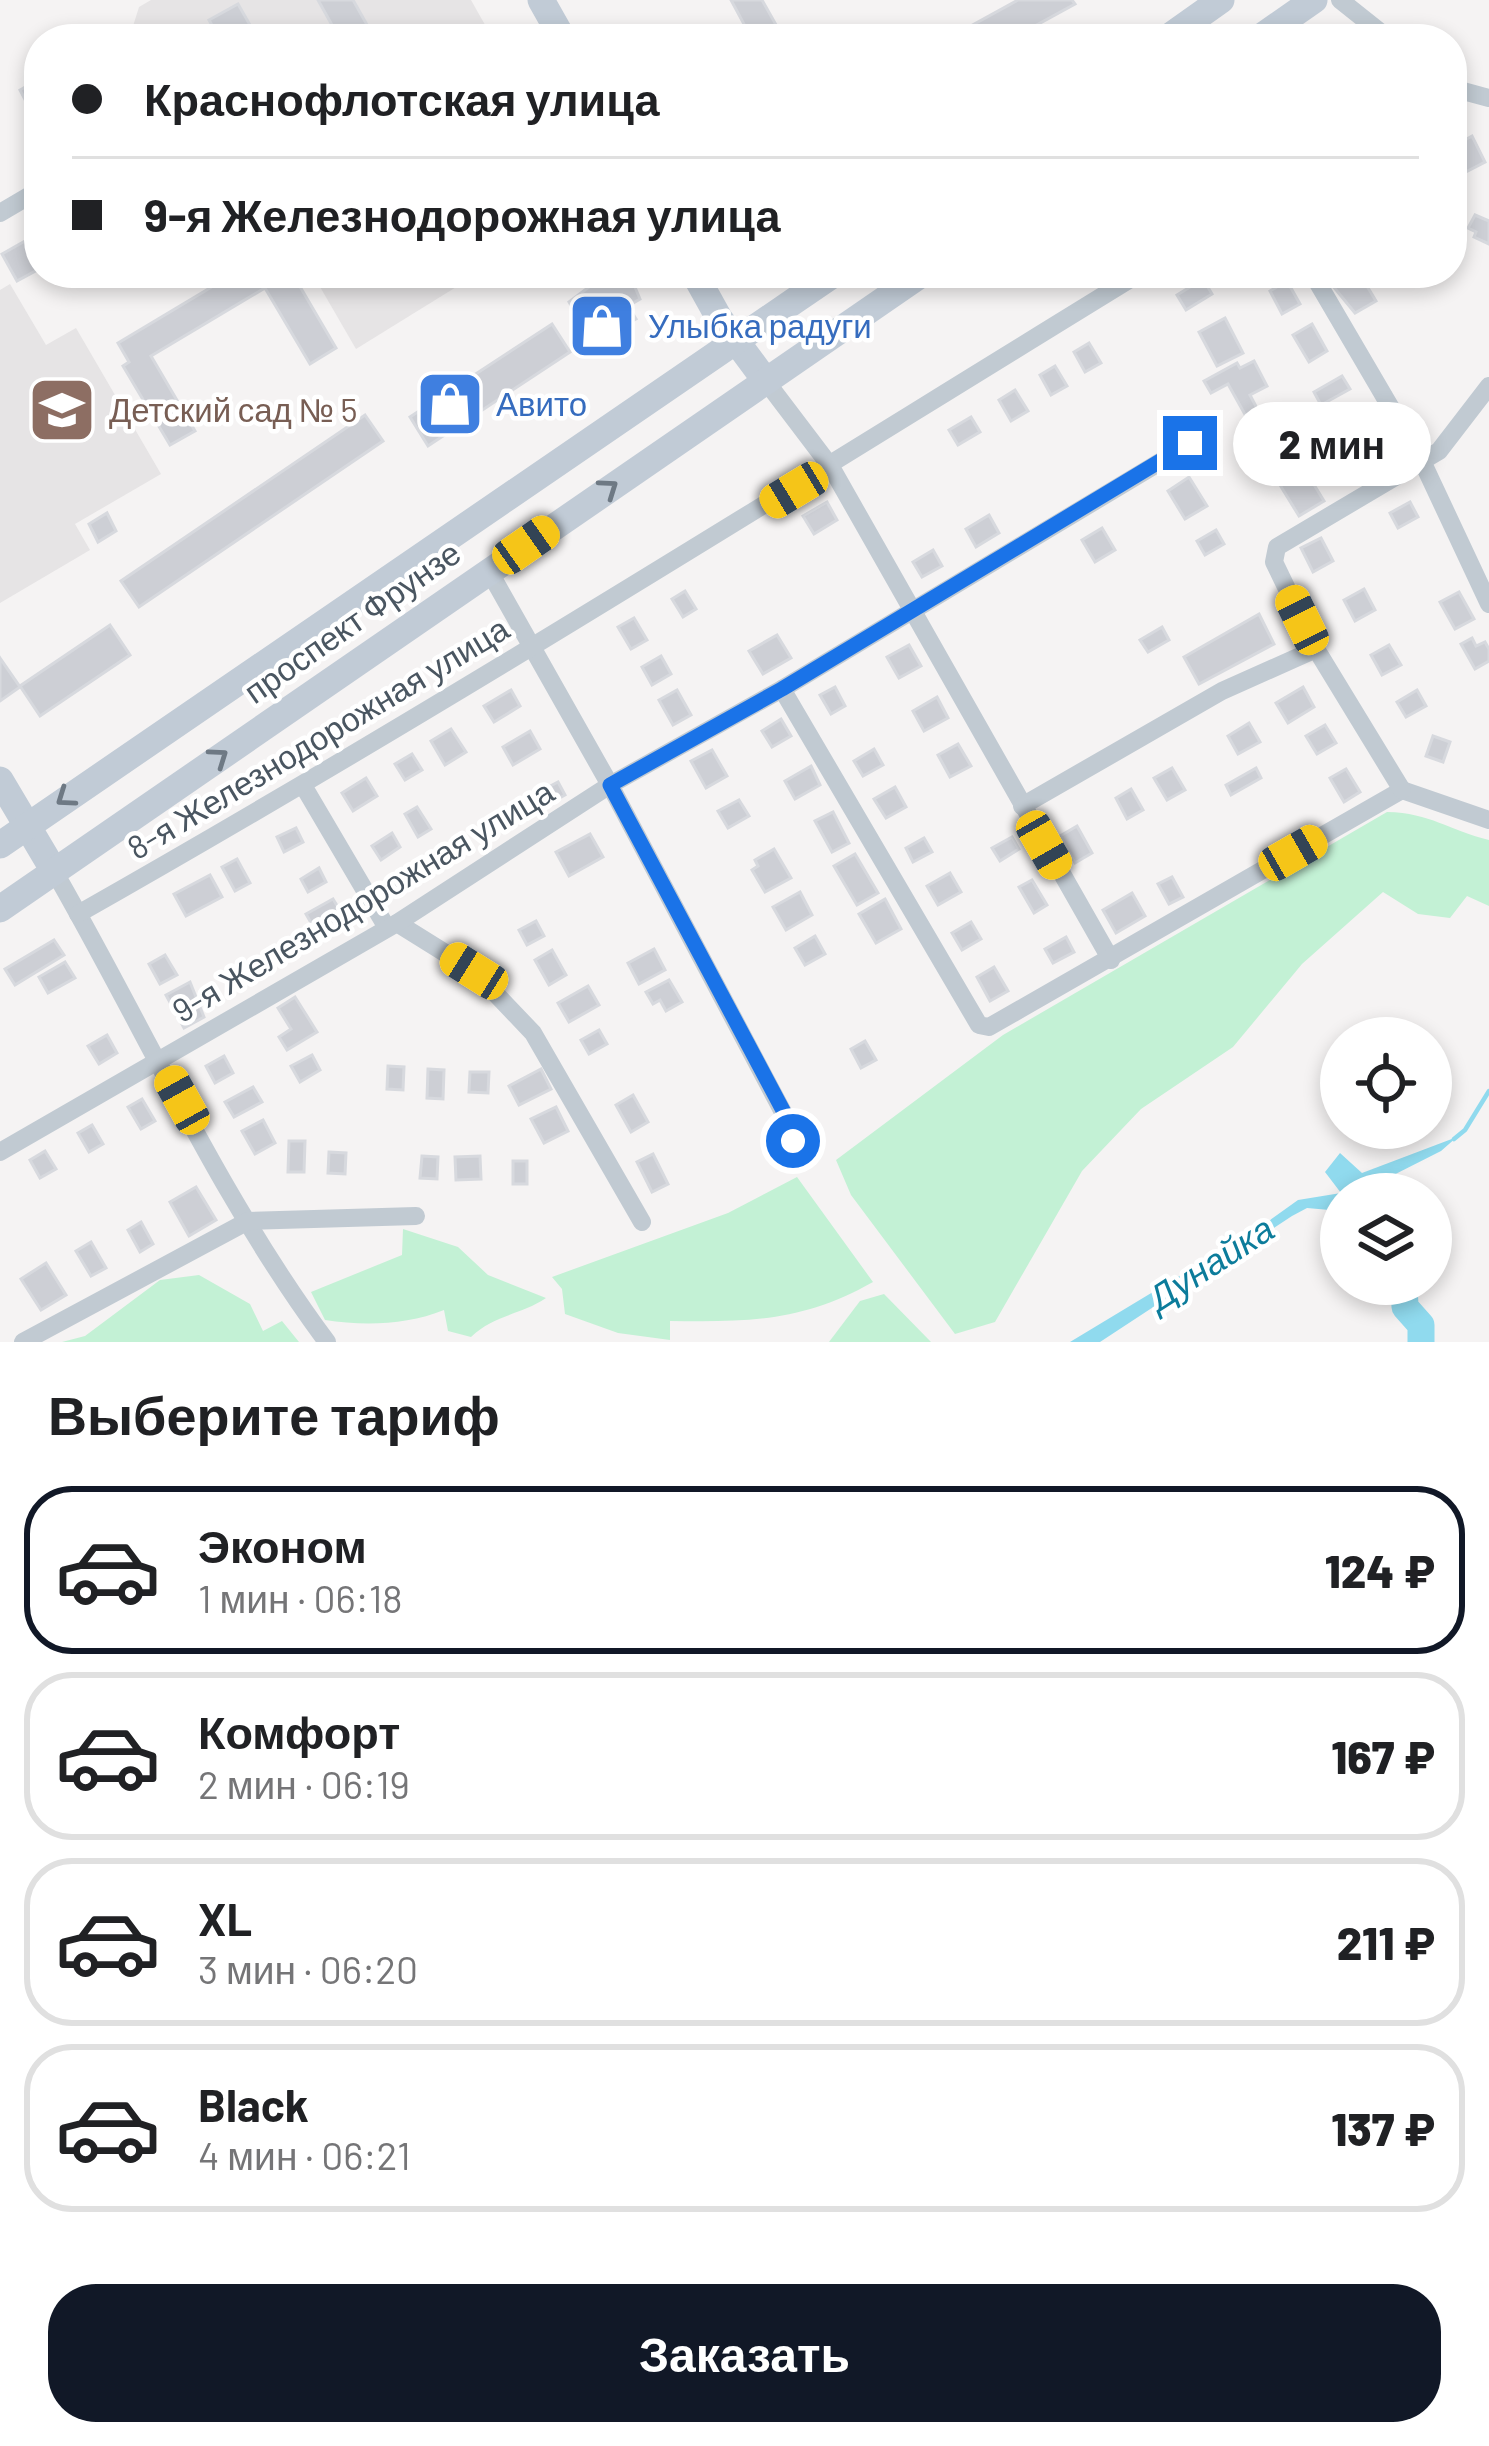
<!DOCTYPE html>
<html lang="ru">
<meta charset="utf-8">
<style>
:root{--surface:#fff;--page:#f6f6f6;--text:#202124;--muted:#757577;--line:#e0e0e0;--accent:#111827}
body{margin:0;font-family:Barlow,sans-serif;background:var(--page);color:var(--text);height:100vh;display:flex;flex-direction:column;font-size:45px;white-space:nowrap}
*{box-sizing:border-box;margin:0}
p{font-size:39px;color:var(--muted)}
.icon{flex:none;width:66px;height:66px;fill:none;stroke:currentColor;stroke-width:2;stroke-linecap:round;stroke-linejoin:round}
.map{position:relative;height:1342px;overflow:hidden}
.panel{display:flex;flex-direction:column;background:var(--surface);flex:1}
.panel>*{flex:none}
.top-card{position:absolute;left:24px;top:24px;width:1443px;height:264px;border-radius:48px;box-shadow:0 6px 18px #0003;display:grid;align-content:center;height:264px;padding:0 48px;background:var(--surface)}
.fabs{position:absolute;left:1320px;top:1017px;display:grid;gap:24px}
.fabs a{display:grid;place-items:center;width:132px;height:132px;border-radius:50%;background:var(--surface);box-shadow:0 6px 18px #0003;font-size:60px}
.end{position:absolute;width:54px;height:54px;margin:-27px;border:15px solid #1a73e8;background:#fff;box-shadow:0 0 0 6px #fff}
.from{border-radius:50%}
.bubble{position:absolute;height:84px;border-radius:42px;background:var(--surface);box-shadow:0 6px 18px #0003;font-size:39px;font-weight:800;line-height:84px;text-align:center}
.car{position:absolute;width:36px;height:72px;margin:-36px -18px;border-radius:15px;box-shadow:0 0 9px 3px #0007;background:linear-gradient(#f5c518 24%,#345 0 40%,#f5c518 0 76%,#345 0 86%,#f5c518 0)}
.top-card b{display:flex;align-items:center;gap:42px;height:114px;font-size:45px}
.top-card b+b{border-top:3px solid var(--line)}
.top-card i{width:30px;height:30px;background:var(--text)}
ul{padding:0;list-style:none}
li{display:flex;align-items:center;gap:36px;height:168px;margin:0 24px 18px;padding:0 24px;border:6px solid var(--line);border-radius:48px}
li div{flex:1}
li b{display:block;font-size:45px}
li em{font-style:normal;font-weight:800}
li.on{border-color:var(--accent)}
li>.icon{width:108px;height:108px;stroke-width:1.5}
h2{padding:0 48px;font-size:54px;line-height:144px}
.action{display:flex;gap:24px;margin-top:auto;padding:24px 48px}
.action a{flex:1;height:138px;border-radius:48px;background:var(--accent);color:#fff;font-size:48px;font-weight:800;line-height:138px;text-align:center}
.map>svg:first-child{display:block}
.education{fill:#e6e4e5}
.green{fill:#c3f1d5}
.water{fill:#90daee}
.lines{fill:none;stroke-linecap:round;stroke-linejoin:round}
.stream{stroke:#90daee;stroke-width:4.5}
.river{stroke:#90daee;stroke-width:27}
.building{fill:#cdcfd5;stroke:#d7d9de;stroke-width:3}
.street{stroke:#c1cad2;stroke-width:18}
.secondary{stroke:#c1cbd6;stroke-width:27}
.oneway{stroke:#6e7984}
.route{stroke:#1a73e8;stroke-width:15}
.labels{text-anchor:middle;stroke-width:9;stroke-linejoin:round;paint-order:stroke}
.shop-label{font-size:33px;fill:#366cbe;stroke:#fff;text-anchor:start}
.education-label{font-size:33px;fill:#785e54;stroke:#fff;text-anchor:start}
.street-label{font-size:33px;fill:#4a5661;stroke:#fff}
.water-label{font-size:36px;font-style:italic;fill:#0c7c9b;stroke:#fff}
</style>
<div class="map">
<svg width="1489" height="1342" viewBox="0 0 1489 1342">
<rect width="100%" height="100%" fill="#f5f3f3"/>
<g class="education">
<path d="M151,0H471L493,39H129L139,7Z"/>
<path d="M312,273H473L474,276L356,349Z"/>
<path d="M10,284L46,345L76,328L161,474L75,524L90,550L0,603V290Z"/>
</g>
<g class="green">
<path d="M1387,812C1431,813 1448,830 1489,840V906L1467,896L1450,918L1418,914L1383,892L1302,964L1233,1047L1141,1109L1082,1171L995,1322L955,1334L851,1195L836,1160L1003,1035Z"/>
<path d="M797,1177L873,1282C802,1322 749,1322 670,1321V1340L618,1333L565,1314L562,1289L552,1277L728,1213Z"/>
<path d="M403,1229L458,1247L488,1275L546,1298C521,1315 493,1315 471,1337L448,1331L444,1310C407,1325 364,1326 325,1320L311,1292L402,1255Z"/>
<path d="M199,1275L250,1304L263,1331L282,1321L299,1342H62L85,1336L160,1280Z"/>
<path d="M884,1294L931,1342H829L860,1301Z"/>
</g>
<path class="water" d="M1457,1137L1441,1151L1356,1194H1341V1211L1307,1208L1292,1216L1100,1342H1070L1259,1228L1298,1200L1341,1193L1325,1172L1340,1153L1362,1173Z"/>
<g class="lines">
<path class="stream" d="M1454,1139L1465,1130L1489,1091"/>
<path class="river" d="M1404,1284L1405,1307L1421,1325V1342"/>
</g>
<g class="building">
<path d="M318,0H353L375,39H307L332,25Z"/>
<path d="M731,0H762L784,39H752Z"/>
<path d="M1018,0H1072L1075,4L1011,39H947Z"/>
<path d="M238,4L258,39H220L209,20Z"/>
<path d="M39,79V126L20,90Z"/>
<path d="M1455,119L1465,140L1472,136L1485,162L1454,178Z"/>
<path d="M1475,215L1489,221V244L1474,237L1476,232L1468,228Z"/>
<path d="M39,233V269L17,281L2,254Z"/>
<path d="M235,273H292L336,348L310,364L265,288L151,356L195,431L170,445L123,366L129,362L118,343Z"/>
<path d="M593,273H629L640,299L628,306L636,319L592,343L569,302L597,281Z"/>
<path d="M1352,273H1359L1376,301L1355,313L1332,285Z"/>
<path d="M1203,279L1212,294L1186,310L1177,295Z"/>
<path d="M1287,281L1300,304L1282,314L1270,291Z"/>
<path d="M1225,318L1243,353L1217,366L1199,332Z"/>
<path d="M552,324L570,352L428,446L410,417Z"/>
<path d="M1312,324L1327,351L1309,362L1293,335Z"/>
<path d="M1089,343L1101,363L1085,372L1074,352Z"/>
<path d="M1254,361L1267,386L1250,395L1259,412L1247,418L1228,384L1211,393L1204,381L1237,363L1240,368Z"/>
<path d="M1055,366L1067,386L1051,395L1040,375Z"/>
<path d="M1342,376L1350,389L1321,405L1314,392Z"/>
<path d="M1015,390L1028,411L1011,421L999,400Z"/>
<path d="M1381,411L1392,431L1382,437L1387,446L1374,453L1379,462L1345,481L1329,450L1364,432L1359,423Z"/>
<path d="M365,415L383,441L139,607L121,581Z"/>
<path d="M971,417L980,432L958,445L949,430Z"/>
<path d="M1269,417L1281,439L1263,449L1251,427Z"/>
<path d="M1271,452L1277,463L1255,476L1248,464Z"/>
<path d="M1305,470L1324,501L1299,516L1280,485Z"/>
<path d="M1189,477L1207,506L1185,519L1168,491Z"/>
<path d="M827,502L837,520L814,534L803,516Z"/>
<path d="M1410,502L1418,517L1398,528L1390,513Z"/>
<path d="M107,513L116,531L98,542L89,524Z"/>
<path d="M989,515L999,533L976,547L966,529Z"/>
<path d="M1102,528L1115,550L1095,562L1082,540Z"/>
<path d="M1216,530L1224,544L1205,555L1197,541Z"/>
<path d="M1321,538L1333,561L1313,572L1301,548Z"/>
<path d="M933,550L942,566L922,577L913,562Z"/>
<path d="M1364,589L1375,610L1355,621L1344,600Z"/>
<path d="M685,591L696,609L683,617L672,599Z"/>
<path d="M1459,592L1474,619L1455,629L1440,602Z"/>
<path d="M1259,614L1274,644L1199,684L1184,657Z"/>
<path d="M634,618L647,640L631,649L618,627Z"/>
<path d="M110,625L130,655L40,716L20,686Z"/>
<path d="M1162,627L1169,640L1148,652L1140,640Z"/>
<path d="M777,635L791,658L763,674L749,651Z"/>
<path d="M1472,638L1476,646L1485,642L1489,649V661L1475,669L1461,644Z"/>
<path d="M909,645L921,666L899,678L887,657Z"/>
<path d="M1389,645L1401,665L1382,675L1371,655Z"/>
<path d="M661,656L671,674L652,685L642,667Z"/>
<path d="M0,658L20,687L0,701Z"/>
<path d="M835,687L845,706L831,714L820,695Z"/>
<path d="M1303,687L1314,707L1288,723L1276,703Z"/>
<path d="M511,690L520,706L494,722L484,706Z"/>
<path d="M677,690L691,715L673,725L659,700Z"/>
<path d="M1417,690L1426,706L1406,717L1397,702Z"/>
<path d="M937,697L948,718L924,731L913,711Z"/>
<path d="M781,719L791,736L772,747L762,731Z"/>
<path d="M1249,723L1260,742L1238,754L1228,736Z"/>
<path d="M1325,725L1336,743L1317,754L1306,736Z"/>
<path d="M451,729L466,752L445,765L431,741Z"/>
<path d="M530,731L540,749L513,765L503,747Z"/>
<path d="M1433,736L1450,742L1443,762L1426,756Z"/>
<path d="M958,744L971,766L950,777L938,755Z"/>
<path d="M874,749L883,765L863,776L854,761Z"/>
<path d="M712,750L727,776L706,788L691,761Z"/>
<path d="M412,754L422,770L405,780L395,764Z"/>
<path d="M811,766L820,785L795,799L785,781Z"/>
<path d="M1172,768L1185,790L1167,800L1154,778Z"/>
<path d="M1256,768L1261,778L1231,795L1226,785Z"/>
<path d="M1346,769L1360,792L1344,802L1330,778Z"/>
<path d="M366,778L377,796L353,811L342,793Z"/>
<path d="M558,782L565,795L547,805L539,792Z"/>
<path d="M895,787L906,807L886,818L874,799Z"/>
<path d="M1131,789L1143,810L1127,819L1116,798Z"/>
<path d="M739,800L749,816L728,828L718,811Z"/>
<path d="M417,807L431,829L418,837L405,814Z"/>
<path d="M833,812L849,843L832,852L815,821Z"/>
<path d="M1077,826L1092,853L1075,863L1060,836Z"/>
<path d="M296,828L303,842L284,852L277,837Z"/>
<path d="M392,833L400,847L381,860L372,846Z"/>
<path d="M590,834L603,857L569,876L556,852Z"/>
<path d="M1012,837L1019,849L1000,861L992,848Z"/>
<path d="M924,838L932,852L913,862L906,848Z"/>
<path d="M774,849L791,878L765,892L752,870L758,866L755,860Z"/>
<path d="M855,854L878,893L857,905L834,866Z"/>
<path d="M237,859L250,883L235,891L222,867Z"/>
<path d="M413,865L422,880L399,894L391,878Z"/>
<path d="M319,868L326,882L308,892L301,879Z"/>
<path d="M950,873L961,892L938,905L927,886Z"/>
<path d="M210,875L222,897L186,916L174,894Z"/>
<path d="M1172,877L1183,897L1169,904L1158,884Z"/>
<path d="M1032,880L1047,905L1034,913L1019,887Z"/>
<path d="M800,892L812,915L786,930L773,907Z"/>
<path d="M1132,893L1145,916L1116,933L1103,910Z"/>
<path d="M333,899L344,917L314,928L306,914Z"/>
<path d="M885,899L901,929L876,943L859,914Z"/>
<path d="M536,921L544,936L527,945L519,930Z"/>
<path d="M971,922L981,939L962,950L952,933Z"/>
<path d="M815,936L825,954L805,965L795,948Z"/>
<path d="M1066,937L1074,952L1053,963L1045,949Z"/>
<path d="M54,940L64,955L15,985L5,969Z"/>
<path d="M654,949L665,970L639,984L628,963Z"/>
<path d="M552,950L566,975L549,985L535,960Z"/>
<path d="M165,955L177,975L160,984L149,964Z"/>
<path d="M65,962L75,978L48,993L39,977Z"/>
<path d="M994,967L1008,991L990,1001L977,977Z"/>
<path d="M669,980L682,1002L666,1011L660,1000L653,1004L646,992Z"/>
<path d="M190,982L204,1017L184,1028L166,995Z"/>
<path d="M588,986L599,1005L569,1022L558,1003Z"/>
<path d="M295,997L317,1032L287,1050L279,1037L291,1029L278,1008Z"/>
<path d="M599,1030L607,1044L589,1054L581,1040Z"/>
<path d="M107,1035L117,1053L99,1064L88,1046Z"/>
<path d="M865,1041L876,1060L861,1068L851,1049Z"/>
<path d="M312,1055L320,1070L300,1082L291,1066Z"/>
<path d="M224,1056L233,1073L215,1083L206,1066Z"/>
<path d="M388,1066L404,1067L403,1090L387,1089Z"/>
<path d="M428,1069L444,1070L443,1099L427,1098Z"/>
<path d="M541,1069L551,1089L519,1105L509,1086Z"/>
<path d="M470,1072H489L488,1093L469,1092Z"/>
<path d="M253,1087L262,1102L234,1117L225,1102Z"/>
<path d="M633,1095L648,1122L631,1132L616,1105Z"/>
<path d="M142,1099L155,1121L141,1129L128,1107Z"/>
<path d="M556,1107L568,1131L544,1143L531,1119Z"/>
<path d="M263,1120L275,1143L255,1154L242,1131Z"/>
<path d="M92,1125L103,1144L89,1152L78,1133Z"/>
<path d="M289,1141H305L304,1172H288Z"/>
<path d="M45,1151L56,1169L40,1178L30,1160Z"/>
<path d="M329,1152L346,1153L345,1174L328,1173Z"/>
<path d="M653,1154L668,1184L652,1192L637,1162Z"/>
<path d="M422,1156L438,1157L437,1179L420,1178Z"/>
<path d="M480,1156L481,1179L456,1180L455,1157Z"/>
<rect x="513" y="1161" width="14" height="23"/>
<path d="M196,1187L216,1220L189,1236L170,1202Z"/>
<path d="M141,1222L153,1244L140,1252L128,1230Z"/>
<path d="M91,1242L106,1268L91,1276L76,1251Z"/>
<path d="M46,1263L66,1295L41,1310L21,1279Z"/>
</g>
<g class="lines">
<g class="street">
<path d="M1340,0L1389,39"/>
<path d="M1452,88L1489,98"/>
<path d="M0,213L39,190"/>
<path d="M1312,273L1422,461L1489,604"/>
<path d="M765,380L831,467L1111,960"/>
<path d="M489,571L610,785L793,1131V1141"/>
<path d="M1316,649L1274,562L1277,547L1439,451L1489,386"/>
<path d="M782,689L979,1025L989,1027L1402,790"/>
<path d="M304,787L387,928"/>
<path d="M1402,790L1489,820"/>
<path d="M1022,806L1222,691L1316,649L1402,790"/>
<path d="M54,871C144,1027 219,1197 327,1342"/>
<path d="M78,914C438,710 788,489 1140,273"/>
<path d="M397,923L474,971L533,1033L642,1222"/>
<path d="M0,1152L397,923L610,785L782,689L1190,444"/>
<path d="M23,1342L248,1221L416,1216"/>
</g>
<g class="secondary">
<path d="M541,0L563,39"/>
<path d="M1166,39L1221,0"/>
<path d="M1258,39L1314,0"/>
<path d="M694,273L719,318L765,380"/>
<path d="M0,780L54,871"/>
<path d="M0,845L835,273"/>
<path d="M0,909L923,273"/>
</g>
</g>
<defs><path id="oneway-chevron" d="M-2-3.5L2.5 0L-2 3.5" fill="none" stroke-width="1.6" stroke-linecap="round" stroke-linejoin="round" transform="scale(3)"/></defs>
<g class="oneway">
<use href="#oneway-chevron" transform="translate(609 488) rotate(-35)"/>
<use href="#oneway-chevron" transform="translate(219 757) rotate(-35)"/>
<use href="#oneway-chevron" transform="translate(65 798) rotate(145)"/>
</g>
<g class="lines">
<path class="route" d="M793,1141L794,1131L610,785L782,689L1190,443"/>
</g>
<defs>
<g id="shop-square" transform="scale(3.45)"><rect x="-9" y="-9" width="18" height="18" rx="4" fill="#3f7fe0" stroke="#fff"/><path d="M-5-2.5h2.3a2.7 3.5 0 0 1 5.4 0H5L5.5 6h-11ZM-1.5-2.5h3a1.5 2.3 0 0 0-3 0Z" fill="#fff"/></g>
<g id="school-square" transform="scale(3.45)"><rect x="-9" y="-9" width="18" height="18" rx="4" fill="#8d6e63" stroke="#fff"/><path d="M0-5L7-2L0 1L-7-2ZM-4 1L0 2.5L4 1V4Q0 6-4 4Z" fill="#fff"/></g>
</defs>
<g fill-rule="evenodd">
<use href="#shop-square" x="602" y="326"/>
<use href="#shop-square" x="450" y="404"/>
<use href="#school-square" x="62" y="410"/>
</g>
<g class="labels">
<g class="shop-label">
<text x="648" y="338">Улыбка радуги</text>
<text x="496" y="416">Авито</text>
</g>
<g class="education-label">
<text x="109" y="422">Детский сад № 5</text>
</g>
<g class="street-label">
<text transform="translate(352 622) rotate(-35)" y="12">проспект Фрунзе</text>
<text transform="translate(318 738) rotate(-31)" y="12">8-я Железнодорожная улица</text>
<text transform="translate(363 901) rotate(-31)" y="12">9-я Железнодорожная улица</text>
</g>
<g class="water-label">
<text transform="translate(1211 1263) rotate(-33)" y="13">Дунайка</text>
</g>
</g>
</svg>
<div class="fabs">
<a><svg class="icon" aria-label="locate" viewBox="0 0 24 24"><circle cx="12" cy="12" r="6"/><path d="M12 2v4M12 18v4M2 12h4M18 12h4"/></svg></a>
<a><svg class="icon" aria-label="layers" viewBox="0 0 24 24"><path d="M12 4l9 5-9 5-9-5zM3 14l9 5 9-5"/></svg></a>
</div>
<i class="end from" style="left:793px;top:1141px"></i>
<i class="end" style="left:1190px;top:443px"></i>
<div class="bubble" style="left:1233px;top:402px;width:198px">2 мин</div>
<i class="car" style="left:794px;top:490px;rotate:239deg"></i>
<i class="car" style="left:526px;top:545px;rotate:55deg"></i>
<i class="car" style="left:1302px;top:620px;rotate:334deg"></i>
<i class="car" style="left:1044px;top:845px;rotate:150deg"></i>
<i class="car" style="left:1293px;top:853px;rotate:60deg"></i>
<i class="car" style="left:474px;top:971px;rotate:302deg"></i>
<i class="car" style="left:182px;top:1100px;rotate:331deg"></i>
<div class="top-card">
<b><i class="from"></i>Краснофлотская улица</b>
<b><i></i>9-я Железнодорожная улица</b>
</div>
</div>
<section class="panel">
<h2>Выберите тариф</h2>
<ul>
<li class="on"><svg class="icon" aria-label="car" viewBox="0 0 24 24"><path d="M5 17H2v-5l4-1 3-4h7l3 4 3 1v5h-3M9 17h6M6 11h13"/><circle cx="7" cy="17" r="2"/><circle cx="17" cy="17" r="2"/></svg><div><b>Эконом</b><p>1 мин · 06:18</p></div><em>124 ₽</em></li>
<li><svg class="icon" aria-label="car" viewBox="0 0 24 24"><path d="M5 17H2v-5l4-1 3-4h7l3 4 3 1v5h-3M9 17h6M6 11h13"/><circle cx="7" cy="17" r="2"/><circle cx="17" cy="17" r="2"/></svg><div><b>Комфорт</b><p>2 мин · 06:19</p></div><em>167 ₽</em></li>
<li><svg class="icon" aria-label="car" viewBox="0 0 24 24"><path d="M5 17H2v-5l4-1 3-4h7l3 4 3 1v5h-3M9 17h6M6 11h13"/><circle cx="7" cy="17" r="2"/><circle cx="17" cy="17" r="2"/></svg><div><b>XL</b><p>3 мин · 06:20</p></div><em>211 ₽</em></li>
<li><svg class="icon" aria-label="car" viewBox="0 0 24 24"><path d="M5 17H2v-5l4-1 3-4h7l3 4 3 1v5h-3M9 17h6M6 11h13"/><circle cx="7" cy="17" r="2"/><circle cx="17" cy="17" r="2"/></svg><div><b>Black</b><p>4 мин · 06:21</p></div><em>137 ₽</em></li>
</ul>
<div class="action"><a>Заказать</a></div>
</section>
